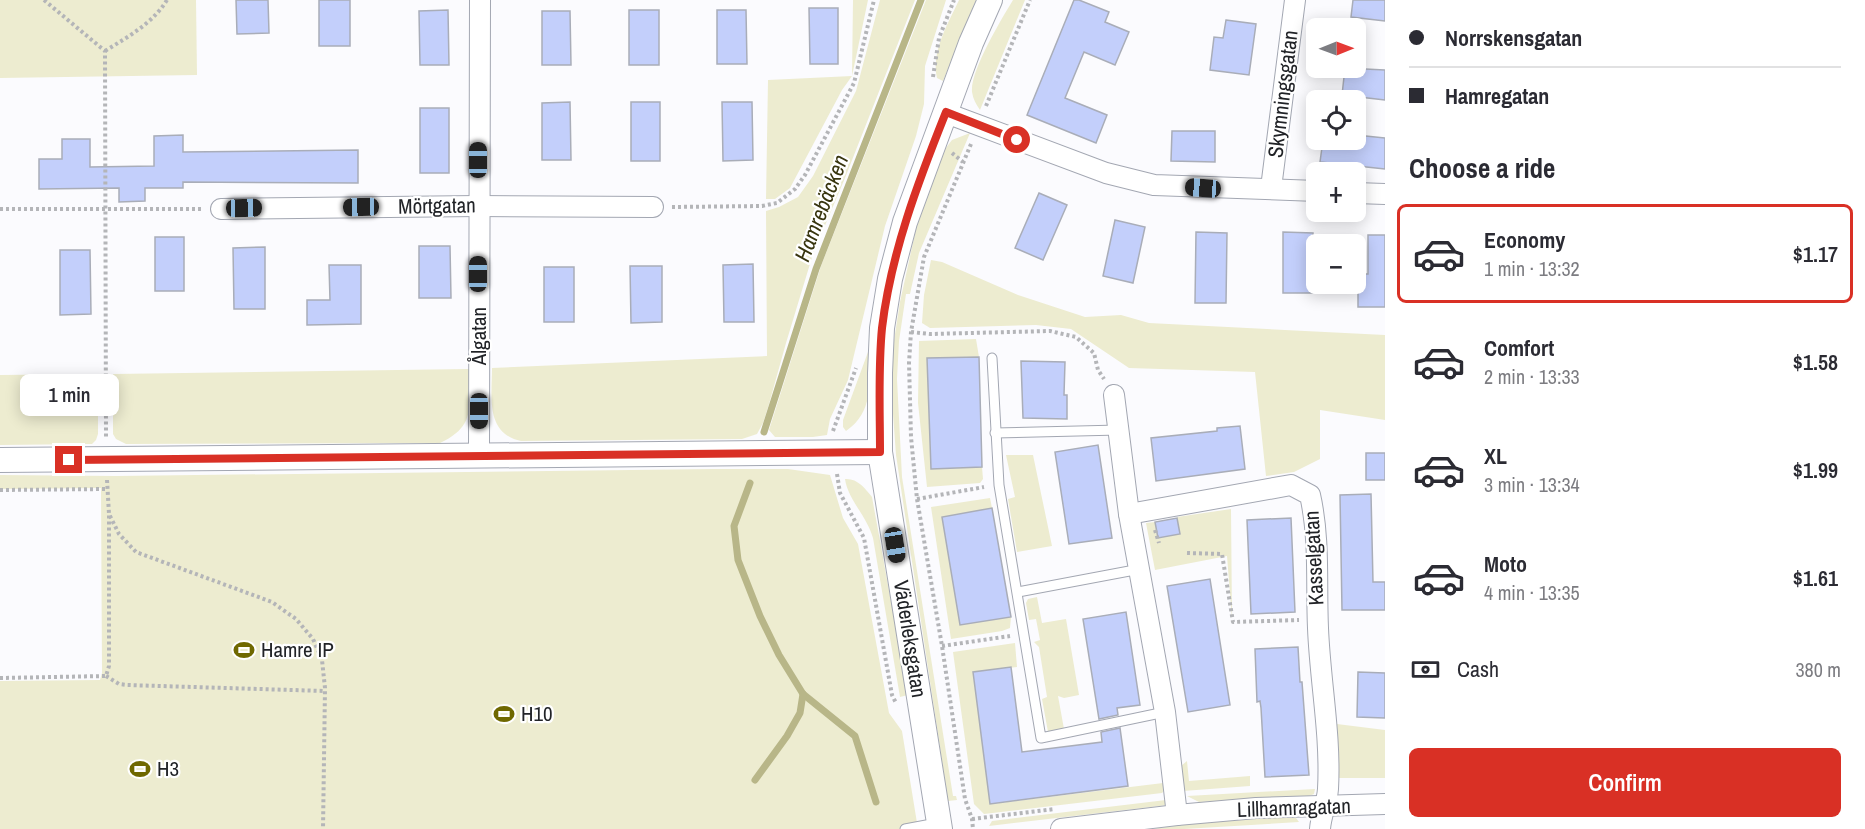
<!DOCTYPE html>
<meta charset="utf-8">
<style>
:root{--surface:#fff;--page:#f2f2f3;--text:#2b2b33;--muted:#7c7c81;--line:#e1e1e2;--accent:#d93025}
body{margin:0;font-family:"Archivo Narrow",sans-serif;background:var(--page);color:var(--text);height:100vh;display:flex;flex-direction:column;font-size:22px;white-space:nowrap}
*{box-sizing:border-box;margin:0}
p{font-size:20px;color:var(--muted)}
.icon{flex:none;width:33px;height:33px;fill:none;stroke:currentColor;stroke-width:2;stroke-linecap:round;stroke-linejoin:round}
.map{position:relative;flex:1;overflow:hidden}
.side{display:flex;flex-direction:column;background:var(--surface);width:480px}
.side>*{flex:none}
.top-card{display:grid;align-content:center;height:132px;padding:0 24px;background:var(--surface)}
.needle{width:39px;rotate:89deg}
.tools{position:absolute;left:1306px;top:18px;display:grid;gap:12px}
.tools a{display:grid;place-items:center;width:60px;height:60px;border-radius:9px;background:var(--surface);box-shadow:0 3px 15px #0003;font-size:30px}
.end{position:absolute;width:27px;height:27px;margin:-14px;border:8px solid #d93025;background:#fff;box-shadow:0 0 0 3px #fff}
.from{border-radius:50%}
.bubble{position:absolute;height:42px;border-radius:9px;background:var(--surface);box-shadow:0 3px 15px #0003;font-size:20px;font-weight:600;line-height:42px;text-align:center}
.car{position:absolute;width:18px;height:36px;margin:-18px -9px;border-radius:8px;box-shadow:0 0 4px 2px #0007;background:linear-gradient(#222 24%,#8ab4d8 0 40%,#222 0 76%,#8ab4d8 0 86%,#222 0)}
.top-card b{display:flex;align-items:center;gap:21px;height:57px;font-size:22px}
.top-card b+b{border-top:2px solid var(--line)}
.top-card i{width:15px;height:15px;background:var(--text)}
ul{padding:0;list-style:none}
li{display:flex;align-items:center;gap:18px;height:99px;margin:0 12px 9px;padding:0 12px;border:3px solid transparent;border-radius:9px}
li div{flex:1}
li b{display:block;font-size:22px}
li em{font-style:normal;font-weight:600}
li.on{border-color:var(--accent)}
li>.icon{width:54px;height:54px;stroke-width:1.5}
h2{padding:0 24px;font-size:27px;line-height:72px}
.pay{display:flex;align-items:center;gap:15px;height:66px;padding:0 24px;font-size:22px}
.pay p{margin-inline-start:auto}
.cta{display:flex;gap:12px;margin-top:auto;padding:12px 24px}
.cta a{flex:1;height:69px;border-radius:9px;background:var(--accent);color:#fff;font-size:24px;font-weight:600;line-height:69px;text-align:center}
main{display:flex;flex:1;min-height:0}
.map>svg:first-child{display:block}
.green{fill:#edecd0}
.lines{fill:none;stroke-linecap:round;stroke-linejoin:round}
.stream{stroke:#b8b688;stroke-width:7}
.building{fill:#c3cffb;stroke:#a9adb8;stroke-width:1.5}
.service-casing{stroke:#a3a7b2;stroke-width:11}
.minor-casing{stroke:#a3a7b2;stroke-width:22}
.tertiary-casing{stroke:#a3a7b2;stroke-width:26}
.path{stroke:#b4b5b8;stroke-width:4;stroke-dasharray:3 3;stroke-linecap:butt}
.service{stroke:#fff;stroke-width:9}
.minor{stroke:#fff;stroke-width:20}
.tertiary{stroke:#fff;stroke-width:24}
.route{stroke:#d93025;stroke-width:8}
.labels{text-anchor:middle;stroke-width:4.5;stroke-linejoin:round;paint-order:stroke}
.street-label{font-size:21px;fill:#212327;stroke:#fff}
.poi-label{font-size:21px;fill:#212327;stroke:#fff;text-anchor:start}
.water-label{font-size:22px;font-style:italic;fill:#38350f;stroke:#fff}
</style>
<main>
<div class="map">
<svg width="1385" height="829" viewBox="0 0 1385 829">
<rect width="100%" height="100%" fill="#fbfbfe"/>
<g class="green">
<path d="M0,0H196L197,75L0,78Z"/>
<path d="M853,0H868L852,76L842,90L790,188L775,199H766L768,80L852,76Z"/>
<path d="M880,0H915L845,178L813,254L786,343L769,404L763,423L757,434L742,439L521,441C485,433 492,397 492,368L767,356L766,211L779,207L798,197L813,176L856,91Z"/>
<path d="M926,0H946L925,66L924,104L916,136L885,226L848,380L830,419L827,435L813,437H775L769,430L821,266Z"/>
<path d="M959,0H976L943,81L937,78C931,51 948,24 959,0Z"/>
<path d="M1013,0H1025L980,110C976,104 973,99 972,92C970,71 1001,20 1013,0Z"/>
<path d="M970,133L919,253L910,294H906L899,341L897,379L902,477L953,796H956L957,800L948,801L896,455L892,400L893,347L900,302L918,220L942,153L952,140Z"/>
<path d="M931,260L942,262L1018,295L1085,317L1121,315L1149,323L1385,335V420L1320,410V459L1294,472L1266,476L1255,372L1129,368L1071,329L1036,325L930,328L922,323L924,295Z"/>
<path d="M976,339L979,357L927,359L931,468L982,467L983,479L980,483L927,487L918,403L919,341Z"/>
<path d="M868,352L870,353C869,383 874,412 846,431L843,427V420Z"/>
<path d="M469,369C469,405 477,426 440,443L126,444L116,439L113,434V374Z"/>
<path d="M98,374V434L96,440L92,444L0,445V375Z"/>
<path d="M1006,455H1033L1052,546L1017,552L1008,499L1015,497Z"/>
<path d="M714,469H788L830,475L843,518L858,544L889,713L902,731L918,829H0V681L100,680L102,673L101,488L0,489V475L116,476Z"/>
<path d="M845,479C857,478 865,488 872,497L908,695L900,697L873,538C867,516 848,500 845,479Z"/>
<path d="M990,498L992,508L942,517L960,625L1011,617L1010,628L1002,631L951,639L931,507Z"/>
<path d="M1231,509L1232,619L1227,556L1155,570L1146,523L1155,522L1158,538L1180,534L1177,517Z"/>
<path d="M1037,597L1042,623L1066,619L1079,695L1064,698L1058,696L1064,729L1048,732L1042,699L1047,697L1039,647L1034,642L1040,640L1036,619L1029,620L1026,603L1028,599Z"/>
<path d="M1015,643L1017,667L973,672L991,804L1163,783L1164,791L1162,793L984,814L974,804L953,652Z"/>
<path d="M1337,724L1385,730V778H1339Z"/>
<path d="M1187,761L1189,781L1250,776V786L1183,791L1181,766Z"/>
<path d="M1315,789L1314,794L1309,796L1199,802L1187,796Z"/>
<path d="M1166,800L1168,805L989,826L992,821Z"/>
<path d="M1273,818H1296L1299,822L1184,829H1152L1197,823Z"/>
</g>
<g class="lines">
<g class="stream">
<path d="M764,432L816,269L921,0"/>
<path d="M750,483L734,526L738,560L760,616L779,655L803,694L855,736L876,802"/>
<path d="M755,780L787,736L800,713L803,694"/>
</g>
</g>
<g class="building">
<path d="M236,0H268L269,33L237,34Z"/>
<rect x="319" y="0" width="31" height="46"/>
<path d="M1074,0H1079L1109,12L1105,22L1129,32L1115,65L1084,52L1065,98L1107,115L1096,143L1027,115Z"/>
<path d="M1353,0H1385V21L1351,17Z"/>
<path d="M809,8H838V64H810Z"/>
<path d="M448,10L449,65H420L419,11Z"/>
<rect x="629" y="10" width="30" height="55"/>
<path d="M717,10H746L747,64H717Z"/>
<path d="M542,11H570L571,65H542Z"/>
<path d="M1226,20L1256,24L1249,75L1210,70L1214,37L1223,38Z"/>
<path d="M1345,68L1385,70V100L1342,95Z"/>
<path d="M570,102L571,160H542V103Z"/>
<rect x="631" y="102" width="29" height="59"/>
<path d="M722,102H752L753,160L723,161Z"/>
<rect x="420" y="108" width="29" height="65"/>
<path d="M1172,131H1215V162L1171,161Z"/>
<path d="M183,135V152L358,150V183L183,182V188H145V201L119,202V188L39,189V159H62V139H90V167L154,166V136Z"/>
<path d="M1356,135L1385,138V169L1320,162L1323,140H1356Z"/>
<path d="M1039,193L1067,205L1043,260L1015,248Z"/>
<path d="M1115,220L1145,227L1133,283L1103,276Z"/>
<path d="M1196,232L1227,233L1226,303H1195Z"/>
<path d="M1283,232L1313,233L1312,293H1283Z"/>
<path d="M1368,235H1385V307H1358V274H1368Z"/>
<rect x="155" y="237" width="29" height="54"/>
<path d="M419,246H450L451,298H419Z"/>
<path d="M265,247V309H234L233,248Z"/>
<path d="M60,250H90L91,314L60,315Z"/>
<path d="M753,264L754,322H724L723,265Z"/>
<path d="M329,265H361V324L307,325V300H330Z"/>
<path d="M630,266H662V322L631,323Z"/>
<rect x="544" y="267" width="30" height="55"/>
<path d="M979,357L982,467L931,469L927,358Z"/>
<path d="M1021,361L1065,362L1064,395H1067V419L1023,418Z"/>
<path d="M1240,426L1245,469L1156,481L1151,438L1217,431V428Z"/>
<path d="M1098,445L1112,538L1069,544L1055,452Z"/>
<rect x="1366" y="453" width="19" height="27"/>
<path d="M1371,494L1373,582H1385V610H1342L1340,495Z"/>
<path d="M992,508L1011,617L960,625L942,517Z"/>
<path d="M1177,518L1180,534L1158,538L1155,522Z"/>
<path d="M1291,518L1295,612L1251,614L1247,520Z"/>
<path d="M1210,579L1230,705L1188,712L1167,586Z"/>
<path d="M1126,612L1140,705L1117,708L1118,715L1099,719L1083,619Z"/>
<path d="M1298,647L1300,682H1302L1309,775L1265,777L1261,708L1260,701L1257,702L1255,649Z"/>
<path d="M1011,667L1022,752L1102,742L1101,732L1120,728L1128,786L990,804L973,672Z"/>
<path d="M1358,672L1385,673V718L1357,717Z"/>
</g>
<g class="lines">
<g class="service-casing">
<g id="service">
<path d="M992,358L999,485L1041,738L1165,712"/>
<path d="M995,433L1119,430"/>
<path d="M1018,592L1140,569"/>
<path d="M905,829L937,823"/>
</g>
</g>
<g class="minor-casing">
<g id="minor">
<path d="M946,113L1106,173L1154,185L1317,191"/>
<path d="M1271,188L1295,0"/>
<path d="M1356,193L1385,194"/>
<path d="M221,209L478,206L653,207"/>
<path d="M1114,395L1129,514L1165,712L1177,815"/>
<path d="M479,456L480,0"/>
<path d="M1129,514L1291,485L1310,495C1320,539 1316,584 1318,628C1320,681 1331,735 1328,789C1327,803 1321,815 1320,829"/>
<path d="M1061,829L1177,815L1256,808L1385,804"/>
</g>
</g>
<g class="tertiary-casing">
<g id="tertiary">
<path d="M0,460L880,452"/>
<path d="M940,829L880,452V373L882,328L890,279L905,222L971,43L990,0"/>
</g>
</g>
<g class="path">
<path d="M44,0L105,51L106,437"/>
<path d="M105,51C129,36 152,24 167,0"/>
<path d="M933,77L939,38L954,0"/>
<path d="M986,106L1030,0"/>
<path d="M971,144L924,257L911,332L909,363L911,437L917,499L942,646L965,799L972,819L973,829"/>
<path d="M952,153L963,162"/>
<path d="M672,207L762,206L777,203L795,189L805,175L854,83L874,0"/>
<path d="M0,209H203"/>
<path d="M911,332L930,334L1050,331L1076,337L1094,353L1098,370L1104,379"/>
<path d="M833,431L856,368"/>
<path d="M837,474L840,493L864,538L892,695L896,703"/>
<path d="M107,480L109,514L119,534L136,552L272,602L296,619L313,639L322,660L325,688L323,829"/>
<path d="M0,490L108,489"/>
<path d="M917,499L984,487"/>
<path d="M1155,530L1159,543"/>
<path d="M1187,553L1222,554L1233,622L1299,620"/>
<path d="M942,646L1010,636"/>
<path d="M106,676L119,684L127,685L325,691"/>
<path d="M0,678L106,676L109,666V515"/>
<path d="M972,819L1055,809"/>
</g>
<use href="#service" class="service"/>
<use href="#minor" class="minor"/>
<use href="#tertiary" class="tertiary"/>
</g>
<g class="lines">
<path class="route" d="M69,460L880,452C880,411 878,369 882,328C891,253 918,182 946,112L1017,140"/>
</g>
<defs>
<g id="stadium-bare" transform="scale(1.62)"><path d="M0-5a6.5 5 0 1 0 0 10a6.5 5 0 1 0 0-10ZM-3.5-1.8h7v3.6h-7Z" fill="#6f6800" stroke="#fff" stroke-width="2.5" paint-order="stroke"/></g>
</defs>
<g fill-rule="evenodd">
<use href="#stadium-bare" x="244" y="650"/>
<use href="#stadium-bare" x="504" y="714"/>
<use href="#stadium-bare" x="140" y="769"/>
</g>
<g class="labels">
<g class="street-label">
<text transform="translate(1283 94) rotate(-83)" y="7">Skymningsgatan</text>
<text transform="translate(437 206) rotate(-1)" y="7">Mörtgatan</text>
<text transform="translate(479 336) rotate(-90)" y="7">Ålgatan</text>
<text transform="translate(1314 558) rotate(-93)" y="7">Kasselgatan</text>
<text transform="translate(910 639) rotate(81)" y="7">Väderleksgatan</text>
<text transform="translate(1294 808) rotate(-2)" y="7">Lillhamragatan</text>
</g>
<g class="poi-label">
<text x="261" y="657">Hamre IP</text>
<text x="521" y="721">H10</text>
<text x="157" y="776">H3</text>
</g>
<g class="water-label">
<text transform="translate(821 208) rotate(-69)" y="8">Hamrebäcken</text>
</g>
</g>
</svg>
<div class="tools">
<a><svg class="needle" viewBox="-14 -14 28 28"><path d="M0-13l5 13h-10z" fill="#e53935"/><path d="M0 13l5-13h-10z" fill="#7c7c81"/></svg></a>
<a><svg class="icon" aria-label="locate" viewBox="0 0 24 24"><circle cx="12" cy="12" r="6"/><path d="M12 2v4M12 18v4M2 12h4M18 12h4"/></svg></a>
<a>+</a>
<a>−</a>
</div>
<i class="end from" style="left:1017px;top:140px"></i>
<i class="end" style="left:69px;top:460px"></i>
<div class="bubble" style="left:20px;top:374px;width:99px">1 min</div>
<i class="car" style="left:478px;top:160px;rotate:0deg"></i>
<i class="car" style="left:1203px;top:188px;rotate:274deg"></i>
<i class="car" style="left:361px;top:207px;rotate:269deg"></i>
<i class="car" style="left:244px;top:208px;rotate:89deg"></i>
<i class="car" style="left:478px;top:274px;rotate:0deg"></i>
<i class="car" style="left:479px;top:411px;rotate:180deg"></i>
<i class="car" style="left:895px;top:545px;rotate:171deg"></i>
</div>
<section class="side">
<div class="top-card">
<b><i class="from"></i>Norrskensgatan</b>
<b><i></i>Hamregatan</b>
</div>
<h2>Choose a ride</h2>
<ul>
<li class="on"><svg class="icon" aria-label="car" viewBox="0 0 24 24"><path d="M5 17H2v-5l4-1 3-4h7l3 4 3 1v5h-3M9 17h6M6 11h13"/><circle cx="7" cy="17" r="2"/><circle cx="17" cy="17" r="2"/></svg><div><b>Economy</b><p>1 min · 13:32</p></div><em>$1.17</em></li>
<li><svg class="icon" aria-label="car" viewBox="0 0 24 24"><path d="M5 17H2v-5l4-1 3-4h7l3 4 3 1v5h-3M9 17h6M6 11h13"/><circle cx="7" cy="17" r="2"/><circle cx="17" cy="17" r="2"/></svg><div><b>Comfort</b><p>2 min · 13:33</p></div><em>$1.58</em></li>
<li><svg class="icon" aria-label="car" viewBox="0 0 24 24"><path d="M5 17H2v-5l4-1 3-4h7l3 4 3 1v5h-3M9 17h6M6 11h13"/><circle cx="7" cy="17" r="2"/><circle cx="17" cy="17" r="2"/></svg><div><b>XL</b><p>3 min · 13:34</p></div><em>$1.99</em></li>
<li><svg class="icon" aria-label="car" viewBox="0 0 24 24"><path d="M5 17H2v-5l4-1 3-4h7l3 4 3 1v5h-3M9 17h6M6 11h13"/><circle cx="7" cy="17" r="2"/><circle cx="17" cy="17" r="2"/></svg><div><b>Moto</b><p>4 min · 13:35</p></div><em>$1.61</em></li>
</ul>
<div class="pay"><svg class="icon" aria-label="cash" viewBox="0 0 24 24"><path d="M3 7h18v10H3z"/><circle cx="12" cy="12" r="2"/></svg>Cash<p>380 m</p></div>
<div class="cta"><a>Confirm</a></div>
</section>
</main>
